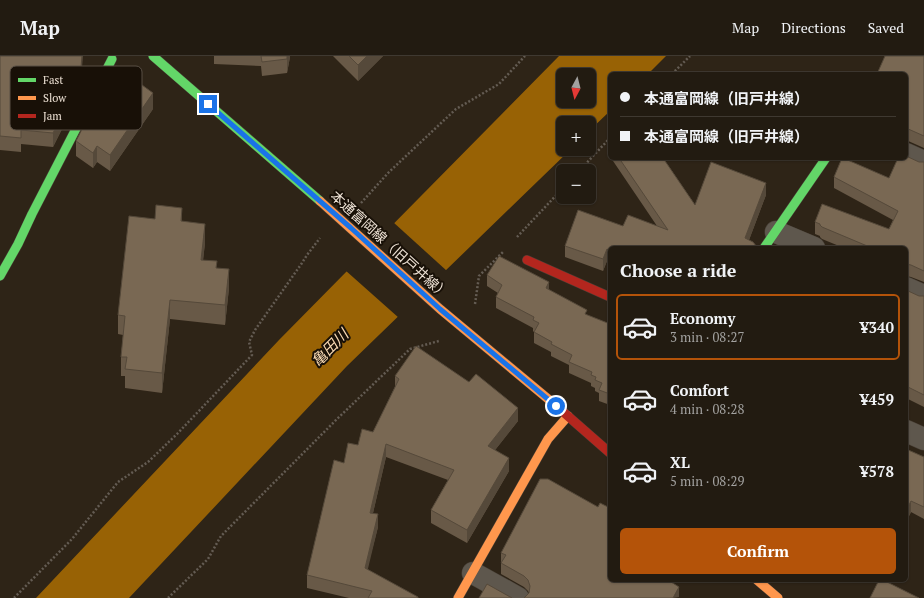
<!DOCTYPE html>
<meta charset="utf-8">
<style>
:root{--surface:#221b11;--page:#2a241a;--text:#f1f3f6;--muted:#a2a19f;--line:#3f3931;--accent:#b45309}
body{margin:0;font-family:"PT Serif","Noto Sans JP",serif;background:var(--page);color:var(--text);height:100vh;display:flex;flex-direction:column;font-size:15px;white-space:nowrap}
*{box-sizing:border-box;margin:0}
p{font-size:13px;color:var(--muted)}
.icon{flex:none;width:22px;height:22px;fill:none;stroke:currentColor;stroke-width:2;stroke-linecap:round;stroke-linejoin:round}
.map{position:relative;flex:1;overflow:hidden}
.side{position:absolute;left:608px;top:190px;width:300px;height:336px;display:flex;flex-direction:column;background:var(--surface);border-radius:6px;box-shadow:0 1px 3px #0004,0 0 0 1px var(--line)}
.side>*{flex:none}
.hud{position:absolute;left:608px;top:16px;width:300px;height:88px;border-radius:6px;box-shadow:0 1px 3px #0004,0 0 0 1px var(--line);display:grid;align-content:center;height:88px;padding:0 12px;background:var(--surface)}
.needle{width:26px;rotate:187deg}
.fabs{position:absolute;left:556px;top:12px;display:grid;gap:8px}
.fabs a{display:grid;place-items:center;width:40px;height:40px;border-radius:6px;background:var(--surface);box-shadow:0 1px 3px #0004,0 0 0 1px var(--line);font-size:20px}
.end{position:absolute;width:18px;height:18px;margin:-9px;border:5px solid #1a73e8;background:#fff;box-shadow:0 0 0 2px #fff}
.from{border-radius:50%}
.hud b{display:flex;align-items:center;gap:14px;height:38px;font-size:15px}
.hud b+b{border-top:1px solid var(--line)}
.hud i{width:10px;height:10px;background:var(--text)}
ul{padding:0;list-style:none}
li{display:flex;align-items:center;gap:12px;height:66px;margin:0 8px 6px;padding:0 4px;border:2px solid transparent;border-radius:6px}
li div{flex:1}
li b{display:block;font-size:15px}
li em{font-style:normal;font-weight:600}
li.current{border-color:var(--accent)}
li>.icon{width:36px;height:36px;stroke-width:1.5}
h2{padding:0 12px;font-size:18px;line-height:48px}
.button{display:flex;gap:8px;margin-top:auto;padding:8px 12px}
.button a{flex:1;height:46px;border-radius:6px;background:var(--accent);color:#fff;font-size:16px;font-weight:600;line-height:46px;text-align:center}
header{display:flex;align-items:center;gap:24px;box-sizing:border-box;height:56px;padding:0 20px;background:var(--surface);border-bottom:1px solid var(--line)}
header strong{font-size:19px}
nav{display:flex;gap:22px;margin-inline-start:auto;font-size:14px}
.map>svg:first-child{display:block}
.water{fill:#986205;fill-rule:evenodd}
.pier{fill:#2e2417}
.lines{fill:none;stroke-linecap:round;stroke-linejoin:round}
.street-casing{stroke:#494037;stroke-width:23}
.fast-casing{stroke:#494037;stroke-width:10}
.slow-casing{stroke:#494037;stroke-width:10}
.jam-casing{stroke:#494037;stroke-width:10}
.path{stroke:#645c53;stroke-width:2.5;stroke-dasharray:2 2;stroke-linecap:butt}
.street{stroke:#5e574d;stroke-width:22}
.fast{stroke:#63d668;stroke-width:9}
.slow{stroke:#ff974d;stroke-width:9}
.jam{stroke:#b3261e;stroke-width:9}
.wall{fill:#685947}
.shaded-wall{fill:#55493a}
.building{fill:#796853;stroke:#55493a}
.route{stroke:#1a73e8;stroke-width:5}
.labels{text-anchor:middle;stroke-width:4;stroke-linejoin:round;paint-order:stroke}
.street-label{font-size:14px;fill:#eee2d5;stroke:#181007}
.water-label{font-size:15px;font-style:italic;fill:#f8d9b3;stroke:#181007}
.key{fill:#181007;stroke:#584f45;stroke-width:1}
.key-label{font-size:11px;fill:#eee2d5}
</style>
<header>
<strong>Map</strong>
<nav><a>Map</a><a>Directions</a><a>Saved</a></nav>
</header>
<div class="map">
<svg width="924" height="542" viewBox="0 0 924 542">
<rect width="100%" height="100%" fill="#2e2417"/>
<path class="water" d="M559,0H666L648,18H610V55L589,75V67H563V93H571L347,310L129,542H36L279,284ZM563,19H589V45H563Z"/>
<path class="pier" d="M393,166L447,215L399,262L345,214Z"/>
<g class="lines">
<g class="street-casing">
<g id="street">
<path d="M906,98L924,106"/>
<path d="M776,176L814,192"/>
<path d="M906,232L924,240"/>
<path d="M906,375L924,383"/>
<path d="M473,517L518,542"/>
</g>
</g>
<g class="fast-casing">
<g id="fast">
<path d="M153,0L320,145"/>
<path d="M764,192L826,102"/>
<path d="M0,220L18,188L32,158L112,3"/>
</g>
</g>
<g class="slow-casing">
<g id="slow">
<path d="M320,145L440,253L553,347"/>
<path d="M757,524L778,542"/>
<path d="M458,542L548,383L568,360"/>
</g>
</g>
<g class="jam-casing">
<g id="jam">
<path d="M527,204L610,241"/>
<path d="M553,347L610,397"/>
</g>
</g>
<g class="path">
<path d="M672,18L690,0"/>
<path d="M579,115L610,82"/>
<path d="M361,147L389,116L456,53L499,28L525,0"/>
<path d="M517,181L563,132"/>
<path d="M475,248L479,220L504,195"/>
<path d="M14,542L72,483L118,426L148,406L177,378L252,299L249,286L255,274L302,207L307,199L320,182"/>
<path d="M168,542L208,503L221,480L337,363L410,293L439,285"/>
</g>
<use href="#street" class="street"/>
<use href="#fast" class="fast"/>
<use href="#slow" class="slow"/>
<use href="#jam" class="jam"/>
</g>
<g class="wall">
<path d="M0,0L80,37L53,91L21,88V96L0,94Z"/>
<path d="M214,0H290V1L287,17L262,20L261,10L214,8Z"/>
<path d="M333,0H383L358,25Z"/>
<path d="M924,0V92L906,84V18Z"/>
<path d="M153,53L110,115L97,106L93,112L76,100V85Z"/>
<path d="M611,102H663L695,149L766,139L749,184L610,192V206L607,205L603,215L565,201V190L623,170H657Z"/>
<path d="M919,106H924V226L911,221L906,220V192H844L822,183L820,181V180L815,178V166L889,173L893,164L834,132V121L889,122Z"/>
<path d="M182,165L205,187L203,204L217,212L229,232L225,269L170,263L162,337L125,332V320H121V301L123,279L118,278V259Z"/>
<path d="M487,219L549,234L587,259L610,268V349L599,345V337L595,335V332L591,330V327L569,317V309L551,300V296L534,287V276L533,275V272L496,252V241L498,237L487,230Z"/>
<path d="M906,234L919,240H924V351L906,342Z"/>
<path d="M395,320L518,365L495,394L509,415L467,487L431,467V454L448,424L386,401L373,457L378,471L367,513L418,542H349L307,532V519L344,407L358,389L373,376L395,331Z"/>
<path d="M906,393L924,401V463L911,456L906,466Z"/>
<path d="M501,497L610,524L679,541L529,537L528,535L524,531L501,518Z"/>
</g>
<g class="shaded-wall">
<path d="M82,0H83L80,37L53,91V77Z"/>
<path d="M287,0H290V1L287,17Z"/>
<path d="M367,0H383L358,25V9Z"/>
<path d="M153,37V53L110,115V99Z"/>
<path d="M97,90V106L93,112V97Z"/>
<path d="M766,127V139L746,192L745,182Z"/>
<path d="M182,152V172L181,165Z"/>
<path d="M205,168V187L201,223V204Z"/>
<path d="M607,193V205L603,215V203Z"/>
<path d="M229,213V232L225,269V249Z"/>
<path d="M549,226V237L546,232Z"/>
<path d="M170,244V263L162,337V317Z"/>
<path d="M518,352V365L488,403V390Z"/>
<path d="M386,388V401L370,470V457Z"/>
<path d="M509,402V415L467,487V474Z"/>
<path d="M911,445V456L906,466V455Z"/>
<path d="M378,458V471L365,525V512Z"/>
<path d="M679,531V541L673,542Z"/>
</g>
<g class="building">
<path d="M0,0H82L80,23L53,77L21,74V82L0,80Z"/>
<path d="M261,0H287V3L262,6Z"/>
<path d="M349,0H367L358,9Z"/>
<path d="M885,0H924V80L906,72V18H877Z"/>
<path d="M116,10L153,37L110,99L97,90L93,97L76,85L109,20Z"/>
<path d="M906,100L919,106H924V215L911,209L906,208V192H872L822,171L820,169V168L815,166L822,148L889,173L898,155L834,121L842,102H843L889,122L898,102H906Z"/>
<path d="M619,102H663L695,149L711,106L766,127L745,182L753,186L757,191L761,192H610V195L607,193L603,203L565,190L578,154L623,170L628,159L668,174Z"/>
<path d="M156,149L182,152L181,165L205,168L201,204L217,205L216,212L229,213L225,249L170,244L162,317L125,313L127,301H121L125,260L118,259L129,160L155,163Z"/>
<path d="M499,200L549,226L546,232L587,254L585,258L610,268V338L599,334L602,327L595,324L596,321L591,319L592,316L569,306L572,299L551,288L552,286L534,276L539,267L533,264L534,261L496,241L502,229L487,219Z"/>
<path d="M906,234L919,240H924V339L906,330Z"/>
<path d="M416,290L469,326L476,318L518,352L488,390L509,402L467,474L431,454L454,414L386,388L370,457L378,458L365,512L418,541V542H368L372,535L307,519L334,404L344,407L348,387L358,389L362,373L373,376L399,323L395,320Z"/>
<path d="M906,393L924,401V451L911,445L906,455Z"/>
<path d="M540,423H548L598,451L600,447L610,452V524H668L679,531L673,542H524L529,537L530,530L528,524L524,520L501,507L506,499L501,497Z"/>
<path d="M879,524H883L919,542H870Z"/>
<path d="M487,528L512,542H479Z"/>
</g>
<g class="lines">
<path class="route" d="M208,48L351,172L440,253L556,350"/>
</g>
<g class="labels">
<g class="street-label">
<text transform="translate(390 189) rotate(42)" y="5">本通富岡線（旧戸井線）</text>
</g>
<g class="water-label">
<text transform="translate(330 292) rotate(-45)" y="5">亀田川</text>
</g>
</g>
<rect x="10" y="10" width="132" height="64" rx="6" class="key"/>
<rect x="18" y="22" width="18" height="4" fill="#63d668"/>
<rect x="18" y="40" width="18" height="4" fill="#ff974d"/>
<rect x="18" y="58" width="18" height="4" fill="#b3261e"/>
<g class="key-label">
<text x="43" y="28">Fast</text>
<text x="43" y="46">Slow</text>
<text x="43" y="64">Jam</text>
</g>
</svg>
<div class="fabs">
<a><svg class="needle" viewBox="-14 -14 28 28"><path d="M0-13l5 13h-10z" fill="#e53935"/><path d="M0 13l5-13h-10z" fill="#a2a19f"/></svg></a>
<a>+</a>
<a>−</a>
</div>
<i class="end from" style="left:556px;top:350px"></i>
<i class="end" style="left:208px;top:48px"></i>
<div class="hud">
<b><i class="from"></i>本通富岡線（旧戸井線）</b>
<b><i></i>本通富岡線（旧戸井線）</b>
</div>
<section class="side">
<h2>Choose a ride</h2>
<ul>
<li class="current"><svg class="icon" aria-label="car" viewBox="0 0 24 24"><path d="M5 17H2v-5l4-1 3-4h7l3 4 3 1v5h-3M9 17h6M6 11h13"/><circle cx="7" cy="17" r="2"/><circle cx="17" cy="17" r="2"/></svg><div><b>Economy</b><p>3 min · 08:27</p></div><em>¥340</em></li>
<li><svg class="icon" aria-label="car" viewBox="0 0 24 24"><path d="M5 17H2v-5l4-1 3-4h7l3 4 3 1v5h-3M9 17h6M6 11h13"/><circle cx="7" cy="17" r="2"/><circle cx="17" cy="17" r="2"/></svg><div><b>Comfort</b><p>4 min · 08:28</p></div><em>¥459</em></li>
<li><svg class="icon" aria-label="car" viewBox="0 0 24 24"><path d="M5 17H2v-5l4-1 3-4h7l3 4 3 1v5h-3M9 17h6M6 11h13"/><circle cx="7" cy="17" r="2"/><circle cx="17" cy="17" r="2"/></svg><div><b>XL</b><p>5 min · 08:29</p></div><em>¥578</em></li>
</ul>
<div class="button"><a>Confirm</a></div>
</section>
</div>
